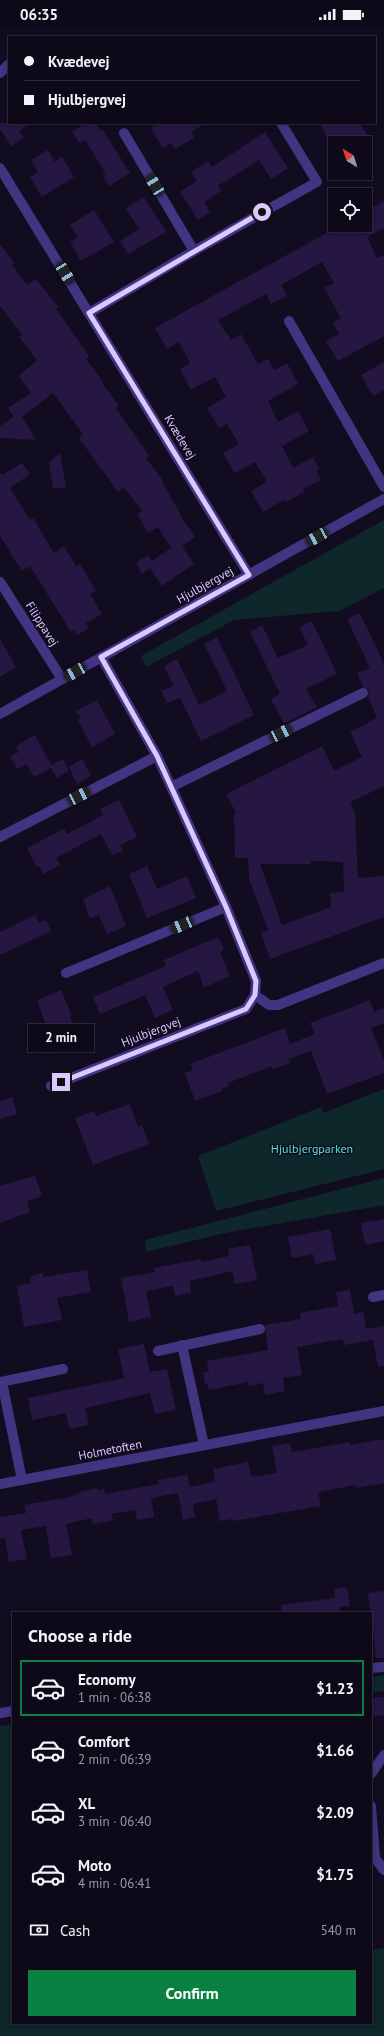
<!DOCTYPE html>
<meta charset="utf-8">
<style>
:root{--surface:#0e0918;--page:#171221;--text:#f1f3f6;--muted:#9b9aa2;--line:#2e2a37;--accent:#0b8043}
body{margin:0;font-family:"PT Sans",sans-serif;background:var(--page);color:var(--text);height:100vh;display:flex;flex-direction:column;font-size:15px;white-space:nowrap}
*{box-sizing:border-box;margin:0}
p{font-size:13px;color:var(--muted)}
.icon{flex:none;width:22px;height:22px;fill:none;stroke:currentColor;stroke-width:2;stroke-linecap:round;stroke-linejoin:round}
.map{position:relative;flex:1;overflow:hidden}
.details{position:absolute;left:12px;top:1584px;width:360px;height:412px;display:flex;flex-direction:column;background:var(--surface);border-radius:0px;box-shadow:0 2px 6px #0003,0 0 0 1px var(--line)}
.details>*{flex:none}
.guide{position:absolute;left:8px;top:8px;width:368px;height:88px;border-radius:0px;box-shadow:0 2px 6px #0003,0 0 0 1px var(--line);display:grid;align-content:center;height:88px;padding:0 16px;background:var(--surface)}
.needle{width:26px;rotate:322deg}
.fabs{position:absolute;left:328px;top:108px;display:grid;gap:8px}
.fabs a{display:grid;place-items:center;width:44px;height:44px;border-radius:0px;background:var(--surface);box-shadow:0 2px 6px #0003,0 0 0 1px var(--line);font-size:20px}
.end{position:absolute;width:18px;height:18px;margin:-9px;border:5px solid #d8caff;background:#111;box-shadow:0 0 0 2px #111}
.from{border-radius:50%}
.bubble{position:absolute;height:28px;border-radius:0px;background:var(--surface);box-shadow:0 2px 6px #0003,0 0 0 1px var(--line);font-size:13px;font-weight:700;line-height:28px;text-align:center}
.car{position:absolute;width:12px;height:24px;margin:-12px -6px;border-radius:5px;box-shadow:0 0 3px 1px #0007;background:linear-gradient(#222 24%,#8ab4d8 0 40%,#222 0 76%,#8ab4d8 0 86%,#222 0)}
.guide b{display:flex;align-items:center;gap:14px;height:38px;font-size:15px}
.guide b+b{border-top:1px solid var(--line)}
.guide i{width:10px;height:10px;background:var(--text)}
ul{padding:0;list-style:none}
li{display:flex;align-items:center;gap:12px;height:56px;margin:0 8px 6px;padding:0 8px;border:2px solid transparent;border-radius:0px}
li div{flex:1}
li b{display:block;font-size:15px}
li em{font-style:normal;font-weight:700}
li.active{border-color:var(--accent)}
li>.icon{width:36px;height:36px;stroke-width:1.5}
h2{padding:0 16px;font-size:18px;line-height:48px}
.pay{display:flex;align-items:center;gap:10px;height:44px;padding:0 16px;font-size:15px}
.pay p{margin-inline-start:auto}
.action{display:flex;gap:8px;margin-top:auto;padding:8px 16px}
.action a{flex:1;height:46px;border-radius:0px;background:var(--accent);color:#fff;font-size:16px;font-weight:700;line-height:46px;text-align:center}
.status{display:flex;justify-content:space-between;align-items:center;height:28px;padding:0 20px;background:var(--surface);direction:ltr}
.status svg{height:11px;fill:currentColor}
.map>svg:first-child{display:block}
.green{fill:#0e272a}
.building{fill:#251742;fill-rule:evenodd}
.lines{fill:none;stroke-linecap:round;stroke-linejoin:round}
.minor{stroke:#423481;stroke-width:10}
.route{stroke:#d8caff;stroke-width:5}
.labels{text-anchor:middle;stroke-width:3;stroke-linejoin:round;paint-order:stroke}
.street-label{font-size:12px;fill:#d8caff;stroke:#120c20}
.park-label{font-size:12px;fill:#51e4d4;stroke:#120c20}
</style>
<div class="status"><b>06:35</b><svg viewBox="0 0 49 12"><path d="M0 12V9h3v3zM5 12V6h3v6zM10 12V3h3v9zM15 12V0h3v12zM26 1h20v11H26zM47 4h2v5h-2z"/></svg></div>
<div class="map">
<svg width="384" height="2008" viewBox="0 0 384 2008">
<rect width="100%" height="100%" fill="#120c20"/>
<g class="green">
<path d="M384,492V560L339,583L234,592L146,639L141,628Z"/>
<path d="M384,1061V1141L216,1183L198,1128L321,1079L323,1085Z"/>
<path d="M384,1150V1177L225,1205L146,1224L145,1212Z"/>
<path d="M384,1647V1663L371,1665V1649Z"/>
<path d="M13,1696V1995H371V1922L384,1920V2008H0V1698Z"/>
</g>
<g class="building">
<path d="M0,95H32L19,103L24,110L11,118L0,101Z"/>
<path d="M86,95H96L100,102L102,101L130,145L109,158L103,148L106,146L85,112L79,115L72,103Z"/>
<path d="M157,95H206L191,104L194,110L175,121L171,115L163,120L151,100Z"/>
<path d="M319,95H360L372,115H343L339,110L331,115Z"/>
<path d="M265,104L288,140L271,151L259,132L218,158L221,163L204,174L210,184L198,192L180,164L197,153L191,144L208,133L212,139Z"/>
<path d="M48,122L55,134L62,129L74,149L42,169L30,149L38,144L31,132Z"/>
<path d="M144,169L166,204L128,226L120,213L139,201L126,180Z"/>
<path d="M384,173V200L367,209L377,230L384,227V308L338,333L326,313L339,306L333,295L341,290L324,260L334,255L322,234L281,257L287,268L271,276L266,266L218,292L231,312L241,306L258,336L268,331L274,342L287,335L298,356L268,373L278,394L298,383L309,403L282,418L293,440L313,429L319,441L316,443L321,452L303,461L304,464L286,474L284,472L263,484L251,463L267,454L255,434L235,445L223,425L239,416L227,396L219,400L207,380L226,369L215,349L191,362L180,341L190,335L179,314L167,321L155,300L341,197H365V184Z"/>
<path d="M94,182L114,214L81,233L70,214L78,209L70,197Z"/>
<path d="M0,216L14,235L12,237L27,257L36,251L58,279L56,281L89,328L86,331L103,354L102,355L119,378L116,380L149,428L146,430L163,453L162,454L180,485L179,486L195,509L182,518L194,536L162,558L150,540L142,546L136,535L148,527L152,533L171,520L158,499L148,505L137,486L142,483L124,459L118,464L79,410L83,406L53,365L22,389L36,412L0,410V398L14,389L8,380L31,365L19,348L37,332L19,309L22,307L0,278Z"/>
<path d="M384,334V362L373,368L361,347Z"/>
<path d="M60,425L66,459L53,461L49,434Z"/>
<path d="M22,435L30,446L10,460L30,492L33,490L54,525L64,518L76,538L80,536L96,563L90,566L102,586L86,595L89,600L77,607L74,602L71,604L30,538L22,543L0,508V445L2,447Z"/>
<path d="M360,585L384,636V758L350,774L355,785L358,850L384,848V889L270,931L261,905L268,902L249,851L248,830H235L234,786L236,785L226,766L322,718L334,743L362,729L350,704L377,690L368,669L369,663L363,659L357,645L370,640L347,591ZM311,833L343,834L344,864L330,865L331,879L282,897L260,836H311Z"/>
<path d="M312,593L337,646L306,661L317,679L284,696L271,671L280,666L250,604L262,597L278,630L308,617L299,599Z"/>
<path d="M217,609L254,687L201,713L180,670L167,675L161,663L174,658L164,638L177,631L199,677L227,663L204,616Z"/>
<path d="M0,611L16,639L0,649Z"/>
<path d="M97,672L115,706L92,719L78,692L81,690L76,683Z"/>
<path d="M35,707L51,737L63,731L69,743L57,750L51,740L34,749L26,736L17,741L10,728L19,724L16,718Z"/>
<path d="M82,731L91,748L77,756L69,739Z"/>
<path d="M119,772L137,809L120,817L123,823L112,827L101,806L56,830L60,837L43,846L39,838L37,839L27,820L64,801L67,806L103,787L100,781Z"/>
<path d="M147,838L157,861L187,848L196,870L147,890L129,846Z"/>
<path d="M110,858L126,898L107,906L99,887L90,890L83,871Z"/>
<path d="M35,887L39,895L46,892L51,903L0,927V904Z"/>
<path d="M218,909L224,922L220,924L230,948L204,960L198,943L163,959L173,982L155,990L145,967L100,986L93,969L166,938L164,932Z"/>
<path d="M61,962L72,988L70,989L74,999L61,1004L66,1019L47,1027L38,1004L47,1000L37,972Z"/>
<path d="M370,972L374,984L384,980V995L371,1000L384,1032V1045L327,1066L311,1023L288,1031L290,1035L273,1041L272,1038L228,1055L229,1058L221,1061L222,1063L195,1073L185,1045L193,1042L190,1036L285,1000L290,1016L315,1006L310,995Z"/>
<path d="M12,1069L17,1086L0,1091V1073Z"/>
<path d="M130,1076L138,1099L142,1097L149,1116L93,1137L75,1090L94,1083L96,1088Z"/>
<path d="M35,1148L42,1168L27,1173L30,1184L0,1195V1158Z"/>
<path d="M384,1191V1213L365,1217L361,1195Z"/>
<path d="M330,1201L336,1232L315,1236L313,1226L292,1230L288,1209Z"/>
<path d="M250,1217L257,1252L235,1256L232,1243L190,1253L191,1265L175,1268L173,1258L146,1263L151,1289L129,1294L121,1250L155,1244L154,1240L201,1231V1234L229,1228L228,1221Z"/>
<path d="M87,1242L91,1264L57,1270L62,1292L24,1299L17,1258L31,1255L30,1248L43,1245V1249Z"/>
<path d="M350,1262L354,1286L363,1284L366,1301L384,1298V1338H378L373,1312L344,1317L343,1311L297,1319L302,1347L283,1350L285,1363L265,1367L263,1355L249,1358L248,1354L209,1362L207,1355L205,1356L203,1344L209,1343L207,1333L268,1322L265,1297L301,1291L300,1285L338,1278L336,1264Z"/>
<path d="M144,1316L150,1344L167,1341L176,1382L155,1386L150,1365L85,1380L89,1397L69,1401L66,1385L32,1392L28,1370L124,1350L118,1321Z"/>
<path d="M384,1411V1455L356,1460L355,1457L318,1464L321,1478L233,1493L232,1491L220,1493L216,1471L193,1476L195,1489L183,1492L178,1465L151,1470L154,1489L137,1492L135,1482L111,1486L113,1492L93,1496L92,1490L66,1496L72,1527L51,1530L46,1498L21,1502L27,1531L9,1534L5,1510L0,1511V1489L26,1485L24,1477L70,1469L79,1466V1464L97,1460L98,1463L104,1461L105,1466L159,1456L158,1452L187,1447L190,1459L215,1454L213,1441L248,1434L251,1449L277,1445L272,1418L290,1415L292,1424L350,1414V1417Z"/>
<path d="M347,1559L350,1578L339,1579L340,1585H281V1577L335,1570L334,1561Z"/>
<path d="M384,1563V1630H376L368,1565Z"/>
<path d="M384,1669V1687L371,1689V1670Z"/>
</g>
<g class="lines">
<g class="minor">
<path d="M0,45L9,36"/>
<path d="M124,105L194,223"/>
<path d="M0,140L249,547"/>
<path d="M89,285L194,223L317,154L281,95"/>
<path d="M289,293L384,459"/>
<path d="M0,554L62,651"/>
<path d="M0,686L384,471"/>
<path d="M171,759L363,665"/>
<path d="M0,809L157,728"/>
<path d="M66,945L226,879"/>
<path d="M255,967L269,977H278L384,935"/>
<path d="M51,1058L246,981L255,967L256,953L226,879L157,728L101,629"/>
<path d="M373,1269L384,1267"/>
<path d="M182,1317L204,1417"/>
<path d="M158,1323L260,1301"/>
<path d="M0,1354L63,1341"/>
<path d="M2,1354L22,1452"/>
<path d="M0,1456L384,1383"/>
<path d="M371,1640L384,1639"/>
<path d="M0,1685L13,1683"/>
<path d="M371,1746L384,1727"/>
<path d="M371,1778L375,1830L384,1842"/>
</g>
</g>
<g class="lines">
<path class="route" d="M61,1054L246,981L255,967L256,953L226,879L157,728L101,629L249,547L89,285L262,184"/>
</g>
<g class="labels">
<g class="street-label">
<text transform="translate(180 409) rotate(59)" y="4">Kvædevej</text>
<text transform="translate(205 557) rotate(-29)" y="4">Hjulbjergvej</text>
<text transform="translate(42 596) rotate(58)" y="4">Filippavej</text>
<text transform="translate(151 1004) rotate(-21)" y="4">Hjulbjergvej</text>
<text transform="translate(110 1422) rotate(-11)" y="4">Holmetoften</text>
</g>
<g class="park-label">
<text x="312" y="1125">Hjulbjergparken</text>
</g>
</g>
</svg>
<div class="fabs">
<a><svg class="needle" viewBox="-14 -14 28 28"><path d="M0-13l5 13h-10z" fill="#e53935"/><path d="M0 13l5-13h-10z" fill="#9b9aa2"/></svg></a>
<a><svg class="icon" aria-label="locate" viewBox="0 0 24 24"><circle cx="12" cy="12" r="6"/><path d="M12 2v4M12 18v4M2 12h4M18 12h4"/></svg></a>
</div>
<i class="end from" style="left:262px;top:184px"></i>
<i class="end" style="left:61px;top:1054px"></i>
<div class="bubble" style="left:28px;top:996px;width:66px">2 min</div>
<i class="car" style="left:155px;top:157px;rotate:329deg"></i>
<i class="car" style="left:65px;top:245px;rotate:149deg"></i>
<i class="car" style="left:317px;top:509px;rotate:241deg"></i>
<i class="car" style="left:75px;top:644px;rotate:241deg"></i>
<i class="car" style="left:281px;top:705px;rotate:64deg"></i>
<i class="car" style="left:79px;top:768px;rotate:63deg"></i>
<i class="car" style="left:182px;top:897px;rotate:247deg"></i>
<div class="guide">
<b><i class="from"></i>Kvædevej</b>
<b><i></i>Hjulbjergvej</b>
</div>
<section class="details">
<h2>Choose a ride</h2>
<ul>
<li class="active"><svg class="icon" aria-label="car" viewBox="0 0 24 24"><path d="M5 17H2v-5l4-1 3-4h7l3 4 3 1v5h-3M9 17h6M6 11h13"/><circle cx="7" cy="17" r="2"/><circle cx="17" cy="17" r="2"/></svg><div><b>Economy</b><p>1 min · 06:38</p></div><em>$1.23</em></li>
<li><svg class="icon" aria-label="car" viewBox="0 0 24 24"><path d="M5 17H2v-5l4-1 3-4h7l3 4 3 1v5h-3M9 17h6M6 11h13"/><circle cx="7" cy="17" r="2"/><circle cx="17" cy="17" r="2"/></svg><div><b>Comfort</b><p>2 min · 06:39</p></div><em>$1.66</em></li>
<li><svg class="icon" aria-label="car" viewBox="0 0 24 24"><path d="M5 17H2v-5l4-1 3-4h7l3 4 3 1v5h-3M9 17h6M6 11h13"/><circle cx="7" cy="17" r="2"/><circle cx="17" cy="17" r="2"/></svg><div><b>XL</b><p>3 min · 06:40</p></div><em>$2.09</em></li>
<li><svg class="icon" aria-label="car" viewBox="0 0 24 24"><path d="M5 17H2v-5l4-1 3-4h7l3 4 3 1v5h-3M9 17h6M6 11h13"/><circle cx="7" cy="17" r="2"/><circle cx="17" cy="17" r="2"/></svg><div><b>Moto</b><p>4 min · 06:41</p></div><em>$1.75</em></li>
</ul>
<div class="pay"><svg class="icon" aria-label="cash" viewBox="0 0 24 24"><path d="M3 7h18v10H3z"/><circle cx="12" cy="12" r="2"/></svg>Cash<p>540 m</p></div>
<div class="action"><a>Confirm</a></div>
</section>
</div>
